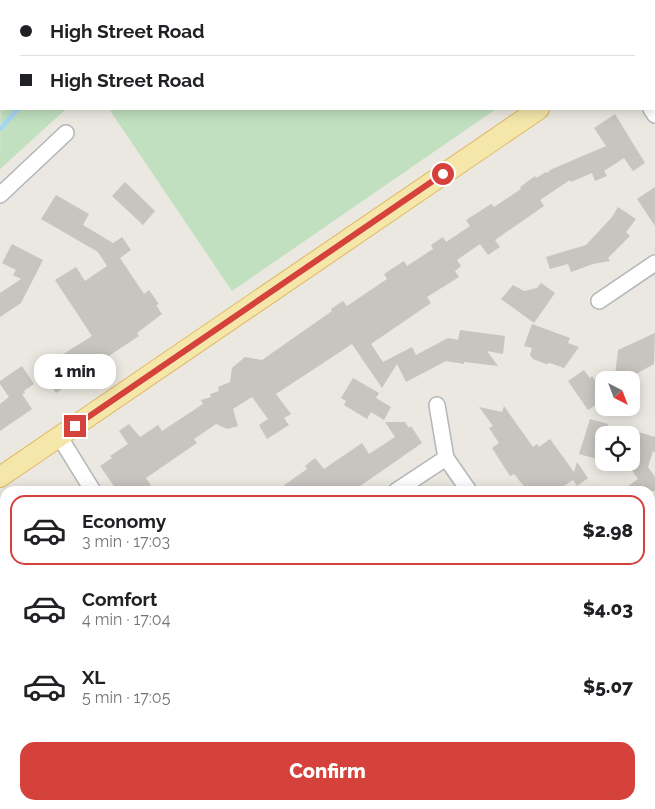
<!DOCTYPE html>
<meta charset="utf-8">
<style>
:root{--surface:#fff;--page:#f2f2f2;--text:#202124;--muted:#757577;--line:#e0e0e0;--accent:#d5413b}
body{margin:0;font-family:Raleway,sans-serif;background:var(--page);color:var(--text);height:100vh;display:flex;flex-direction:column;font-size:19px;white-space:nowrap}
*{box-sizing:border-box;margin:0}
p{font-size:16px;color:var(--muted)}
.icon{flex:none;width:28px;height:28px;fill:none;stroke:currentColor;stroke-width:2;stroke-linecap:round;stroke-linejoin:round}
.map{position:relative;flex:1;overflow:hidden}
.drawer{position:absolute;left:0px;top:486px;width:655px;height:324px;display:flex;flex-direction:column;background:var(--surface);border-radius:15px 15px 0 0;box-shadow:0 2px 12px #0003}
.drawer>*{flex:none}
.banner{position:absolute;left:0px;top:0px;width:655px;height:110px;box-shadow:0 2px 12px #0003;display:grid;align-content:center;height:110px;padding:0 20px;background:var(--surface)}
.needle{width:32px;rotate:138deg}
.buttons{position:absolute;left:595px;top:371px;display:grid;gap:10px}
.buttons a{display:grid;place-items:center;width:45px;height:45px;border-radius:10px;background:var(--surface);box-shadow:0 2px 12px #0003;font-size:25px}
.end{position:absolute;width:22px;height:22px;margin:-11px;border:6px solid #d5413b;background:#fff;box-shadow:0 0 0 2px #fff}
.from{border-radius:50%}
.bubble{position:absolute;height:35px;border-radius:15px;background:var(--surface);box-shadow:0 2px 12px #0003;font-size:16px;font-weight:800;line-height:35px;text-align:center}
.banner b{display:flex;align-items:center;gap:18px;height:48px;font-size:19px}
.banner b+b{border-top:1px solid var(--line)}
.banner i{width:12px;height:12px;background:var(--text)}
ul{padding:9px 0 0;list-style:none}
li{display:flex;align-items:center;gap:15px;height:70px;margin:0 10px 8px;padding:0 10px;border:2px solid transparent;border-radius:15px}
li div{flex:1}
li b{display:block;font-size:19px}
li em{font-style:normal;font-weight:800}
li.active{border-color:var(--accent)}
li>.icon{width:45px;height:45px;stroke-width:1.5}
.button{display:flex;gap:10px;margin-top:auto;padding:10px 20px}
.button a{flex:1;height:58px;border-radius:15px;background:var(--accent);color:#fff;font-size:20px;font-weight:800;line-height:58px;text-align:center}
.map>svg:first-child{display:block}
.green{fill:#c0e0bf}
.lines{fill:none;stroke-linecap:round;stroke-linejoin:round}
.stream{stroke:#a6d6f5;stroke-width:4.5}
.building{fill:#c8c4c0}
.minor-casing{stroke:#b3b6ba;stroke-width:18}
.major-casing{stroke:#e1b863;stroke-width:22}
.minor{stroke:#fff;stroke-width:15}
.major{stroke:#f5e6aa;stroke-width:20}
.route{stroke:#d5413b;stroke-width:6}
</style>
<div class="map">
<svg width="655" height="809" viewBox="0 0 655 809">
<rect width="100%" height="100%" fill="#eae8e0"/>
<g class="green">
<path d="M35,0H655V2L36,1Z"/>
<path d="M1,47V109H66L0,169Z"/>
<path d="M109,109H496L232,291Z"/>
<path d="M0,528L5,536V775L0,768Z"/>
<path d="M25,805H153L156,809H28Z"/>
</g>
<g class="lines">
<g class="stream">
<path d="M0,129L18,109"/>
<path d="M0,655L5,681"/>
</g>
</g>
<g class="building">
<path d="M615,114L645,163L633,171L624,158L604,171L607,176L595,181L592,173L571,182L570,180L540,200L544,206L495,240L500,247L488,255L480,244L457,260L461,266L455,271L459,277L427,297L431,303L371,344L383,362L412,347L416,355L448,338L458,340L460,330L505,336L503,354L487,351L498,366L464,362V364L446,361L406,382L397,364L382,388L352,344L276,394L291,414L284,418L289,425L267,439L259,425L268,419L252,397L233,409L238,426L227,429L216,424L194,439L197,443L146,478L151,485L150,487L153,491H124L121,486L116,489L100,466L112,458L110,456L128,444L119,431L129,424L140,437L158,425L162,431L203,404L201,400L211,397L210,394L219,391L218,387L230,382L232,368L245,357L262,360L332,311L331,309L343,301L347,306L387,279L384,274L404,261L407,266L433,249L431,245L443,237L446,242L470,226L466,220L477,213L491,204L494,207L521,189L520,187L535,176L536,178L546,172L547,173L552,169L606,146L594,128Z"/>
<path d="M125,182L155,211L143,225L112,196Z"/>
<path d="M655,187V226L637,199Z"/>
<path d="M56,195L89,214L83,225L113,243L122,237L131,250L120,258L144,294L149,290L159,304L156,305L162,314L137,333L139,336L86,371L85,369L64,383L67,386L56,393L51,386L49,387L38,370L92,336L55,280L76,267L85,281L107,266L98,252L41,219Z"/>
<path d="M618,207L636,219L626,232L630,236L608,258L610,261L593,264L571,272L568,264L550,269L546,257L586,245L612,217Z"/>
<path d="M12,244L43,260L21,303L0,317V293L21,279L13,275L16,270L2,263Z"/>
<path d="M541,283L555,293L534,323L501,299L513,285L524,291L537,288Z"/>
<path d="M532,324L570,338L568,343L579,347L564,368L550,363L546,364L533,359L530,355L532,348L524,346Z"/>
<path d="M655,333L654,364L627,379H621L615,376L618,350Z"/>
<path d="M22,366L34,384L24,391L25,393L22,394L32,409L0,431V404L9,397L0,384V381Z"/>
<path d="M584,370L590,378L592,376L604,393V400L588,410L568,381Z"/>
<path d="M353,378L379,393L376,398L391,407L384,420L371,412L367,419L344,405L346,401L341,398Z"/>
<path d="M504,406L533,447L537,444L539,447L550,439L574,472L577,462L588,478L577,486L573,480L556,491H528L514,474L510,476L492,448L499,443L489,428L493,426L479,407L502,412Z"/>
<path d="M590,419L608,424L605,435H604V461L579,454Z"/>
<path d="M385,422H405L409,428L411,426L422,443L353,491H276L307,469L305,466L315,458L324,469L362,443L369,454L395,437Z"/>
<path d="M635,431L655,437V452L653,451L648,467L655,477V491H621L638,479L631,469V434L634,435Z"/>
</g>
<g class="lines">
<g class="minor-casing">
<g id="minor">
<path d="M639,0L640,1"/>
<path d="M651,109L655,115"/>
<path d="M0,195L66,133"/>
<path d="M599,301L655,263"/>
<path d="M437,405L446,458L469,491"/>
<path d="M59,436L93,491"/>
<path d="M396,491L446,458"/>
<path d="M650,731L655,729"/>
<path d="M0,798L7,809"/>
<path d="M296,805L298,809"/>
<path d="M479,809L486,805"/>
</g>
</g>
<g class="major-casing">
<g id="major">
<path d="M654,31L655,30"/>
<path d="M0,477L539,109"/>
</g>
</g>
<use href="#minor" class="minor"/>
<use href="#major" class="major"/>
</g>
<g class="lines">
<path class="route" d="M75,426L443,174"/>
</g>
</svg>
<div class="buttons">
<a><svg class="needle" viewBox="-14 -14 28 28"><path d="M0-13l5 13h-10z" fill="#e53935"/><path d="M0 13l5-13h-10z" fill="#757577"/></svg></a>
<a><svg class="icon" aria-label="locate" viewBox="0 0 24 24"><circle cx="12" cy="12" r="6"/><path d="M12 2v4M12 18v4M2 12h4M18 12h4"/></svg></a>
</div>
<i class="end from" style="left:443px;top:174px"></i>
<i class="end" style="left:75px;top:426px"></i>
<div class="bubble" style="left:34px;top:354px;width:82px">1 min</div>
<div class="banner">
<b><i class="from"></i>High Street Road</b>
<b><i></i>High Street Road</b>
</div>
<section class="drawer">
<ul>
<li class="active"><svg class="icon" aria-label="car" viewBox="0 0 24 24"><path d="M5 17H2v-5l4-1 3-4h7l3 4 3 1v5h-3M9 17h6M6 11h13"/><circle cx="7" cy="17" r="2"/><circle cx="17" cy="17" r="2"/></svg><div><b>Economy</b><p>3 min · 17:03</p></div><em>$2.98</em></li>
<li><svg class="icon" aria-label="car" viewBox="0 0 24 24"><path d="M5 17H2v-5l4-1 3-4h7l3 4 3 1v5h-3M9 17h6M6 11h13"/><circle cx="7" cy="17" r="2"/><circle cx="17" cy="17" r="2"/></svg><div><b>Comfort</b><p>4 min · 17:04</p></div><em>$4.03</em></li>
<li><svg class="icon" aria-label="car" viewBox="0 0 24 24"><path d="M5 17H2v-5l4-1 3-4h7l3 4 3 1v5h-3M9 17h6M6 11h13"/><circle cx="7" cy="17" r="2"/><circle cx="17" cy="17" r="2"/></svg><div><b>XL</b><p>5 min · 17:05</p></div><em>$5.07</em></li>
</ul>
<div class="button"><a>Confirm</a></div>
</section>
</div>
